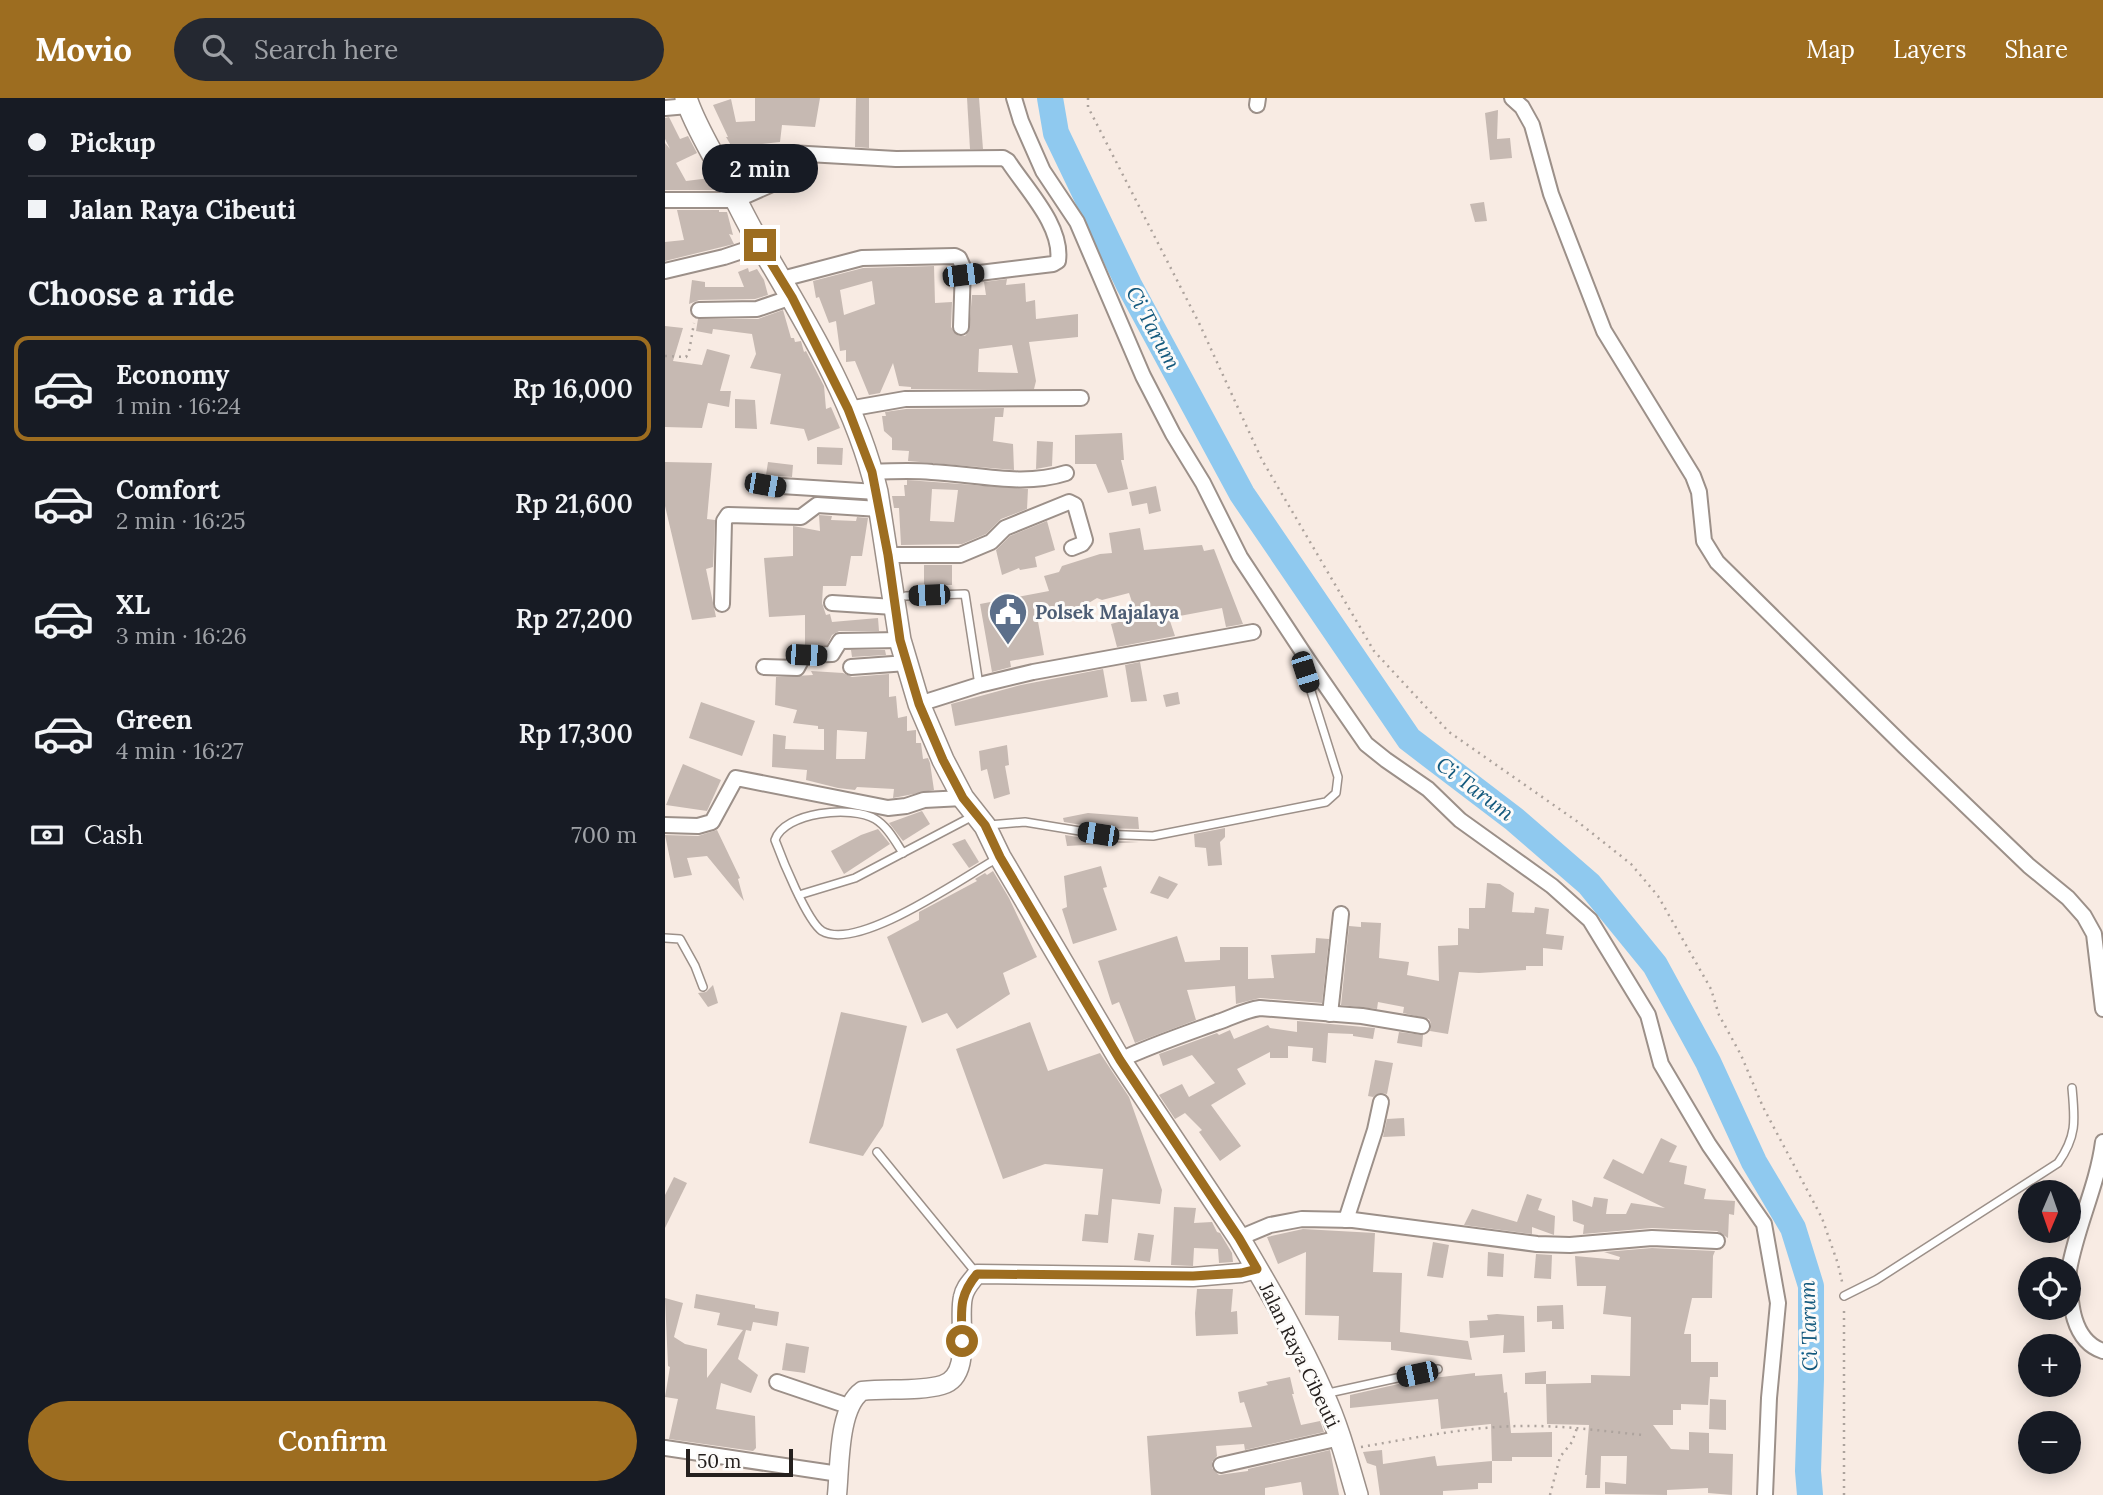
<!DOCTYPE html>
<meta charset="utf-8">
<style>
:root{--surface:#171b24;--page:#242831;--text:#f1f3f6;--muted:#9ea1a6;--line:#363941;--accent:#9d6d20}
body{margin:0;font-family:Lora,serif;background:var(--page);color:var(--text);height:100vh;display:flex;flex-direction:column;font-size:26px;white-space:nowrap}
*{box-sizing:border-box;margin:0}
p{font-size:23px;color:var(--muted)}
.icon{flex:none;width:38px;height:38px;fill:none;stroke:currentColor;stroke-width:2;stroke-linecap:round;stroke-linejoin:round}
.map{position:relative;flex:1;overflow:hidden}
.panel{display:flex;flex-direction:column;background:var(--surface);width:665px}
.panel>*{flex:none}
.hud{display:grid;align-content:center;height:154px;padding:0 28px;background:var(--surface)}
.needle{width:46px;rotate:182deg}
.fabs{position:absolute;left:1353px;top:1082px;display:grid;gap:14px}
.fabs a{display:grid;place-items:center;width:63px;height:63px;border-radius:50%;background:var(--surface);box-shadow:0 4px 18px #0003;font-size:35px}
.scale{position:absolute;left:21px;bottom:18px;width:107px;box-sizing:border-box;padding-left:7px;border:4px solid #25201e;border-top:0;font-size:19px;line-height:24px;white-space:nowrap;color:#25201e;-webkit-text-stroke:5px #fdfbf9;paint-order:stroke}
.end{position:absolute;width:32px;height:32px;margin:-16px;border:9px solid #9d6d20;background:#fff;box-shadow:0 0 0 4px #fff}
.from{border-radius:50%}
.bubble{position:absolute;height:49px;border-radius:24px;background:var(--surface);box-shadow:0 4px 18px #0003;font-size:23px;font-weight:600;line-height:49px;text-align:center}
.car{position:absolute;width:21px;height:42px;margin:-21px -10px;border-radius:9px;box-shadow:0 0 5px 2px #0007;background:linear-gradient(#222 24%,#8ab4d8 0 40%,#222 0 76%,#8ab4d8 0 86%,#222 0)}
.hud b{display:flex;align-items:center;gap:24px;height:66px;font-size:26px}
.hud b+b{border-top:2px solid var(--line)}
.hud i{width:18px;height:18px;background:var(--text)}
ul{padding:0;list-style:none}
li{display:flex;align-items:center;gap:21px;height:105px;margin:0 14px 10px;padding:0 14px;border:4px solid transparent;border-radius:14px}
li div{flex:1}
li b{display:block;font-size:26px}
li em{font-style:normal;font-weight:600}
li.selected{border-color:var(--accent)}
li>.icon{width:63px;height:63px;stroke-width:1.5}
h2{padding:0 28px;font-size:32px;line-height:84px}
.pay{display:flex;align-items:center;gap:18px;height:77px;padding:0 28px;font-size:26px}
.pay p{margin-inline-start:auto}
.button{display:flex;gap:14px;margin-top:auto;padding:14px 28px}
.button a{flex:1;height:80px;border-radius:42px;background:var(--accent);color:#fff;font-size:28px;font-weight:600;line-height:80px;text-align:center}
header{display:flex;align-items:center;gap:42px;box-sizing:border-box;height:98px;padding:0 35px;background:var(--accent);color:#fff}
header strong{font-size:33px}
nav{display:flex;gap:38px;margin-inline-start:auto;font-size:24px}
.search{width:490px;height:63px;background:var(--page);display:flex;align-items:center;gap:18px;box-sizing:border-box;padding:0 24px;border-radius:38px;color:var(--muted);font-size:26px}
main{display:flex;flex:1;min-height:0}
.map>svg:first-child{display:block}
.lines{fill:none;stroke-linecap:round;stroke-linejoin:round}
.river{stroke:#8fc9ef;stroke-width:26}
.building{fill:#c6b9b2;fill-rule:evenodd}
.service-casing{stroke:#9c9089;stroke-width:10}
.minor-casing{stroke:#9c9089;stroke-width:18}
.tertiary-casing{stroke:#9c9089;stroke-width:21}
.secondary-casing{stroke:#9c9089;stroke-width:24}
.path{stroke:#ada39d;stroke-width:2.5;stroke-dasharray:2 5;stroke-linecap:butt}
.service{stroke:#fff;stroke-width:7}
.minor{stroke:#fff;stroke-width:14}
.tertiary{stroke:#fff;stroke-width:18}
.secondary{stroke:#fff;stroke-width:21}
.route{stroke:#9d6d20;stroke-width:9}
.labels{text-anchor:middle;stroke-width:6;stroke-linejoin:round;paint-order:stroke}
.service-label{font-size:19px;font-weight:bold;fill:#4e5e75;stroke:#fdfbf9;text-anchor:start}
.street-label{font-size:19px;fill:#25201e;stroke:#fdfbf9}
.water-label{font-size:21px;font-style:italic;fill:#13597d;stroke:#fdfbf9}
</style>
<header>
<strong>Movio</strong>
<div class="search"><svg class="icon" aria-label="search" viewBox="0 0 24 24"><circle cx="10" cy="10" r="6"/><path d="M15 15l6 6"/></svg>Search here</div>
<nav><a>Map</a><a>Layers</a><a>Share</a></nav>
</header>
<main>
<section class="panel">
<div class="hud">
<b><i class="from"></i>Pickup</b>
<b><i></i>Jalan Raya Cibeuti</b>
</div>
<h2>Choose a ride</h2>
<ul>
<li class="selected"><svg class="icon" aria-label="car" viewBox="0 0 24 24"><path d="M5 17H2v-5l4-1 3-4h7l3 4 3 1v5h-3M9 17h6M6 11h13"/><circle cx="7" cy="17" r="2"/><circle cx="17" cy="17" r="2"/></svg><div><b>Economy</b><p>1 min · 16:24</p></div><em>Rp 16,000</em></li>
<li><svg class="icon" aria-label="car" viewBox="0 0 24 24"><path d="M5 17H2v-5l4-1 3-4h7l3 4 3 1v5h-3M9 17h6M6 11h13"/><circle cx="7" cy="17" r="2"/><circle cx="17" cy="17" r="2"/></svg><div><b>Comfort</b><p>2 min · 16:25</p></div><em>Rp 21,600</em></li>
<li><svg class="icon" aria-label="car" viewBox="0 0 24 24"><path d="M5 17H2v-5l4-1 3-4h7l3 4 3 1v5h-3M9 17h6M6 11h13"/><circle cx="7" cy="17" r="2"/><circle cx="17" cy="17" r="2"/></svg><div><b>XL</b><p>3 min · 16:26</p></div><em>Rp 27,200</em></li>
<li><svg class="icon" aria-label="car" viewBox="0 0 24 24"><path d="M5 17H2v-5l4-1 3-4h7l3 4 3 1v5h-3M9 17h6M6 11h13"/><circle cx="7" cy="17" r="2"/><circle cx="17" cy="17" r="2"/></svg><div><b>Green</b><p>4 min · 16:27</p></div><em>Rp 17,300</em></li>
</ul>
<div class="pay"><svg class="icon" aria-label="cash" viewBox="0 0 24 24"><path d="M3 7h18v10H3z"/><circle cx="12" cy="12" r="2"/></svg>Cash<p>700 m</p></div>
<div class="button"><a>Confirm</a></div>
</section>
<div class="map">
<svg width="1438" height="1397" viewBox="0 0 1438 1397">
<rect width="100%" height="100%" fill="#f8ebe3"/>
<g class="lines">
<path class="river" d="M385,0L391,35L464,187L577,396L744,641L849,721L924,786L990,867L1043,964L1089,1064L1128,1130L1146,1188V1281L1143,1373L1145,1397"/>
</g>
<g class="building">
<path d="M90,0H155L150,29L117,27L115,44L97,46L115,72L97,80L83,59L76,64L61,39H63L48,7L66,1L71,24L90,23Z"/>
<path d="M191,0H204V50L190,49Z"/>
<path d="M302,0H314L318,51H305Z"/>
<path d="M833,12L832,41L845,40L847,60L825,62L820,15Z"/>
<path d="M4,19L15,41L23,38L32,55L11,65L21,83L45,80L49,92H0V45L5,51L0,41V20Z"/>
<path d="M819,104L822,123L810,124L805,106Z"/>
<path d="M12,112H54V114H62L68,137L64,136L69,146L0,163V144L19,142Z"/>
<path d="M269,168L270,205L287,204L286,229L292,237L300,238L304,233L307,197H321L319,184L342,181L341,187L360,185L361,204L370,202L371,221L413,216V239L364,244L371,283L369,291H246V289L234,288L228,265L215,295L204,297L190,263L181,264V252L175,253L171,223L164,225L154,199L151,200L148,183L198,170ZM207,183L210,206L179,217L175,192ZM347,247L353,275L313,274L314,251Z"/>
<path d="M83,170L84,174L92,171L99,182L103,197L90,201L34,202L24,206L27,182L40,184V189H79L73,174Z"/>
<path d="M118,212L126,240H129L130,244L136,243L139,254L141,253L159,288L161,311L166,309L175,330L143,343L139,331L105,326L116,276L85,270L91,256L87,236L48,231L47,236L31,233L33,221H93Z"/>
<path d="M0,228L18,230L8,263L37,267L42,251L65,257L55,293H66L64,309L43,305L37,330L0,329Z"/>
<path d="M70,301L90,302L92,331L70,330Z"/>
<path d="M339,310L338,319H330L328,343L348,346L349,372L243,363L244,353L227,352V340L219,333L217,318H221L220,314L241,311Z"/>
<path d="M457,335L459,362H456L463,391L443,395L431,366H410V337Z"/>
<path d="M372,343L388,344L387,368L371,371Z"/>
<path d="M152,349L178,350L177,367L152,366Z"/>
<path d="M0,364L47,365L42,421L50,422L48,469L41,471L51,519L27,522L0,408Z"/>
<path d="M103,364L128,367L127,379L101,377Z"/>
<path d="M242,382L363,391L362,411L336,421L321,436L297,446L236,447L234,410H229L227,398H240L239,387H242ZM267,391L293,392L289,424L265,423Z"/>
<path d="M491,388L496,413L484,416L482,405L467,408L464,394Z"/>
<path d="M154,417L167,418L166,422L191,423L192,419L203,420L197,458H186L181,488H158L157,505L161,517L165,516L167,524L213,520L214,533H174L167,537L162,547H140V517L104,519L99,460L128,458V428L155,433Z"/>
<path d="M382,423L390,452L370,459L372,469L355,472L354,470L337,477L331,452L345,438Z"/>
<path d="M475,430L479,452L537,447L539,453L549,451L578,526L561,529L557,510L504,520L510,538L452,549L446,526L472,519L464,495L437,502L432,500L422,506L372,518L379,557L345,563L346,569L327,574L315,506L384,493L379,478L394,474L397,468L435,456L447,455L444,435Z"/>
<rect x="259" y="467" width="28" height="20"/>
<path d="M186,552H220L221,557L187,559Z"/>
<path d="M475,564L482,603L466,604L460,567Z"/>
<path d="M438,571L443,599L290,628L286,606L356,587Z"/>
<path d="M146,573L178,575L187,579L224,576V599L231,598L233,620L242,618V633L251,632V645H256L258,661L263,660L265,665L269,692L228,700L229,691L192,689L190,692L173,690L141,682L142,672L107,669L108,636L121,638L120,651L159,652V631H153V628L128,625L132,612L110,607L111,579L148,577ZM172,632L202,634L200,661H171Z"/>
<path d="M513,594L515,606L501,609L498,597Z"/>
<path d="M36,604L90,623L77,658L24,640Z"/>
<path d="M342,647L344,667L340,668L345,696L329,701L322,671L316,673L314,653Z"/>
<path d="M18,666L56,682L42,713L1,707Z"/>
<path d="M257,713L265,726L238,743L224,725Z"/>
<path d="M423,715L473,719L474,731L434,730L399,724L398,720Z"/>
<path d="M560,730V739L555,744L557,767L543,768L541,750L530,749L529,736Z"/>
<path d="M213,731L225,746L179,776L166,753L196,737Z"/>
<path d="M52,732L75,780L73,781L79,803L42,758L22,760L27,777L9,780L0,737L33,738Z"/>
<path d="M400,737L432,742L474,744L402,748Z"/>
<path d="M300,741L314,764L304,770L287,746Z"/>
<path d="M436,768L442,789L438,790L452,832L408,846L397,811L402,809L399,778Z"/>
<path d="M328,773L344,800L372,859L338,875L345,896L292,931L282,915L257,925L222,839L254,822V814L312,783L310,781L320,775L322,777Z"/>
<path d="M494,778L513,786L503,801L485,795Z"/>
<path d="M822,785L835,786L849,795L847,814L869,815L870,809L884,811L881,836L899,838L897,852L878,850V868H861V872L814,875L794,874L783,936L765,933L766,925L764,921L738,915L739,909L713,904L712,911L676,907L684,828L696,829V824L716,825L714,860L744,864L742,877L774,883L773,848L793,847V830L804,831V810H820Z"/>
<path d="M512,838L520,864L555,862V849H583V881L609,880L606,857L650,855L651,840L664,841L657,905L595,900L571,906L570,888L522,892L531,922L470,945L454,904L447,907L433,863Z"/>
<path d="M48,887L53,905L43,909L33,895L41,894Z"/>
<path d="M176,914L242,928L218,1028L198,1058L144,1045Z"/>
<path d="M632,923L710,930L708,941L688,938V936L663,935L661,965L647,963L648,950L623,948V960H605V954L572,971L581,986L546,1007L576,1048L555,1063L534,1034L537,1032L520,1015L510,1021L494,997L517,986L524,999L550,985L527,957L498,968L494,956L552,935L554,937L565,932L569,941L603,927L605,930L632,934Z"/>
<path d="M365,924L383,973L435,955L464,999L497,1092L495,1106L447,1101L443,1145L417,1143L420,1116L433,1117L438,1071L380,1066L338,1081L291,951Z"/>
<path d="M734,934L758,937L757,949L732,945Z"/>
<path d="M710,962L728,965L722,996L714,995L708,999L703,998Z"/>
<path d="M739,1020L740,1038L718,1039L722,1021Z"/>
<path d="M996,1040L1012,1048L1004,1064L1022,1068L1019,1086L1041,1091L1039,1101L1070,1103L1069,1117L1064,1116L1063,1140L1052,1133L987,1130L918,1136L919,1127L908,1123L907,1102L927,1109L929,1099L943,1101L941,1116H961L966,1105L1000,1110L938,1080L948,1061L978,1076Z"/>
<path d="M9,1079L22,1085L0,1130V1097Z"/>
<path d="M862,1096L877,1101L873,1112L890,1118L889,1137L867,1129V1136L799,1127L807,1111L852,1124Z"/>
<path d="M509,1109L531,1110L529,1125L547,1124L552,1134L555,1135L567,1155L568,1164L554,1165L553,1151L529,1150L528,1168L506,1167Z"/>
<path d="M638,1131L710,1135L708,1174L737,1175L735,1234L803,1243L807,1262L726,1252V1244L673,1242L674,1218L640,1217L641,1154L613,1166L602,1139Z"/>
<path d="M473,1135L489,1137L485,1164L469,1162Z"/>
<path d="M768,1144L784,1147L778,1180L762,1178Z"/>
<path d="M987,1150L1050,1153L1048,1158L1047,1200H1027L1019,1236H1026V1264H1053V1279H1045L1043,1307L1016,1306V1312H1008V1327H988L1006,1351L1024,1352V1334L1044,1335V1355L1068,1356L1067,1397L1043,1395V1390L1002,1392V1397L940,1396V1384L961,1386L962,1358H936L935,1390H921L922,1377H920L924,1327L882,1326L881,1286L926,1285V1277L965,1278L966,1219L938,1216L941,1188H912L910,1158L954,1162L955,1159L939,1154Z"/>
<path d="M823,1154L839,1156L838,1179L822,1178Z"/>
<path d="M871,1156L887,1157L886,1181L869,1180Z"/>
<path d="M532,1191H568L566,1214L572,1213L573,1236L531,1238L530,1215Z"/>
<path d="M31,1196L90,1207V1210L114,1214L112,1228L88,1224L86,1233L81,1232L73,1261L93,1277L86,1295L56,1285L51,1311L90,1318L91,1350L88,1353L4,1341L13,1301L0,1299L5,1269L3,1268L0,1200L18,1205L9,1239L20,1246L42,1251V1280L78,1232L52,1227L55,1215L29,1210Z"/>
<path d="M898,1207L899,1231H887V1223L872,1224V1208Z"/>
<path d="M832,1216L859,1218L860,1254L838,1255L839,1237L805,1240L804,1223L823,1222L822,1217Z"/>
<path d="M121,1245L144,1249L140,1275L117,1272Z"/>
<path d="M881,1273V1286H860V1275Z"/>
<path d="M810,1275V1278L837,1276L839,1295L842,1294L846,1335L887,1334V1359H847V1363H827L826,1326L776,1331L773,1301L685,1310V1297L751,1282Z"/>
<path d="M625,1279L629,1296H627L636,1327L655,1323L659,1334L580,1352L579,1346L551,1348L552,1358L547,1364V1370L554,1377L583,1373V1371L665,1352L674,1397H638L636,1384L600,1390V1397H486L482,1338L587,1329L579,1304L575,1305L573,1294L603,1287L601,1284Z"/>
<path d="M1045,1301L1061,1302V1332L1044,1331Z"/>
<path d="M717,1352L718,1366L770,1358L772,1368L827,1363V1385H813V1391L778,1393V1397H715L711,1368L702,1365L698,1354Z"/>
</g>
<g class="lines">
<g class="service-casing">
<g id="service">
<path d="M241,498L300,496L314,587"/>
<path d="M324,727L360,724L433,736L488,738L661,704L671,695L673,679L640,574"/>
<path d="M238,755C230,743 222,728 210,721C187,707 119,714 110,742C117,761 142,823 157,833C193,854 297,780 331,761"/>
<path d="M134,797L190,780L308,718"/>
<path d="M0,840L15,841L30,868L38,889"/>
<path d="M212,1054L312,1176"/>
<path d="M1179,1198L1211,1182L1393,1065C1412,1038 1410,1022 1407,990"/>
<path d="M659,1296L773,1271"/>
</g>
</g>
<g class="minor-casing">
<g id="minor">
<path d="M349,0L356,23L378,73L412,124L478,278L508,336L538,385L575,459L643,562L701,646L721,662L763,691L795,722L887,788L925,822L983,917L996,966L1044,1047L1099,1126L1113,1205L1104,1300L1100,1397"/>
<path d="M847,0L857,9L867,27L886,96L939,233L1028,378L1034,394L1039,443L1052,464L1239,648L1364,768L1403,800L1419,818L1429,836L1438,911"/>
<path d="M592,7L593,0"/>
<path d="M0,10L23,8"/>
<path d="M0,102H71L123,79L125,73L122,60L125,55L231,61L338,60L343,63C361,91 398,128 393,163L388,166L298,177"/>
<path d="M0,173L59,159L95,147"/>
<path d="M117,181L197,160L290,158L294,160L298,169L296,229"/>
<path d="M34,212L92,211L127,199"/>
<path d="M183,311L240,301L416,300"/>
<path d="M207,374C227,373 247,372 267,374C311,376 358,389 401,375"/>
<path d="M100,387L212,394"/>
<path d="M223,457H295L326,444L340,430L404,404L410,407L420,442L417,446L407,450"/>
<path d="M167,505L229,509"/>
<path d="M57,506L59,423L63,417L136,419L152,407L214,411"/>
<path d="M99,569L132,570L139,557L167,556L175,543L235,542"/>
<path d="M186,569L242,565"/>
<path d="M254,606L314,587L368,574L588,534"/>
<path d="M0,727L33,728L47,724L71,680L223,710L241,708L259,702L298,700"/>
<path d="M665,916L676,816"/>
<path d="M455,962C487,947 520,936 553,924C568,919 580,912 595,910L697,918L757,928"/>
<path d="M681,1122L710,1032L716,1004"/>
<path d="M574,1140L605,1127L637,1121L688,1122L872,1146L905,1147L987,1140L1052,1143"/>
<path d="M1404,1172C1412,1127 1432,1089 1438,1044"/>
<path d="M1404,1176C1405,1204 1407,1243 1438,1253"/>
<path d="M112,1284L183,1308"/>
<path d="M0,1350L174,1376"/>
<path d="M556,1367L675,1340"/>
</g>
</g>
<g class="tertiary-casing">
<path id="tertiary" d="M172,1397C175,1368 173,1310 197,1293C223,1290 252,1294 277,1287C309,1278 292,1223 298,1199C300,1189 306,1184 312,1176L528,1179L576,1175L592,1171"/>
</g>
<g class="secondary-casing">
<path id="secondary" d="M21,0C29,25 44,49 56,72C69,97 81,124 96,148C142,226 191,305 212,394L235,542L254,606L278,662L298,700L320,728L335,759L455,962L574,1140C604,1191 634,1242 658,1296C673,1328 682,1363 692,1397"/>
</g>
<g class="path">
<path d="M423,0V9L534,225L597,362L709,553L784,634L913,724L966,766L993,798L1046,891L1054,917L1076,957L1098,1009L1157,1120L1173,1166L1178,1188"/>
<path d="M0,258L21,259L24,254L29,225"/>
<path d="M696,1349C749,1340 801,1329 855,1328C896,1327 937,1333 978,1337"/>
<path d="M885,1397L895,1359L907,1344L912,1330"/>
<path d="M1179,1397V1209"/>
</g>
<use href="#service" class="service"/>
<use href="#minor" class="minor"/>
<use href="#tertiary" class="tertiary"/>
<use href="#secondary" class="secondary"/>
</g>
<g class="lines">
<path class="route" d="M95,147L127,199L183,311L207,374L223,457L235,542L254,606L278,662L298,700L320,727L335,759L455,962L574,1140L592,1171L576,1175L528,1178L312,1176C292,1200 297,1214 297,1243"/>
</g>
<defs>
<g id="civic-pin" transform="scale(2.0125)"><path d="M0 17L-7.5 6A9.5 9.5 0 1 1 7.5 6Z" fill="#5c6f8a" stroke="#fdfbf9"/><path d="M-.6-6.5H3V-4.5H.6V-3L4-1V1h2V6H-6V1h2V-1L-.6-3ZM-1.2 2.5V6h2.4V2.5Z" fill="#fff"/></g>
</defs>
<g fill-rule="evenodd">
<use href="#civic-pin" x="343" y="514"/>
</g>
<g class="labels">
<g class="service-label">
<text x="370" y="521">Polsek Majalaya</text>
</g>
<g class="street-label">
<text transform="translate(635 1257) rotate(64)" y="7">Jalan Raya Cibeuti</text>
</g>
<g class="water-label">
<text transform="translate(488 230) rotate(62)" y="7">Ci Tarum</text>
<text transform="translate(810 691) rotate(37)" y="7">Ci Tarum</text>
<text transform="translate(1144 1228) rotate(-92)" y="7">Ci Tarum</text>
</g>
</g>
</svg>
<div class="fabs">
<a><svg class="needle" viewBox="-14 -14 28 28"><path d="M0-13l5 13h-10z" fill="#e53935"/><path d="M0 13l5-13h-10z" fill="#9ea1a6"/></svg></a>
<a><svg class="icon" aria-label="locate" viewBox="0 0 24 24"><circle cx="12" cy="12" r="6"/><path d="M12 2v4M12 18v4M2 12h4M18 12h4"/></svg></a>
<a>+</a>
<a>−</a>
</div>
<div class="scale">50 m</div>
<i class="end from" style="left:297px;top:1243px"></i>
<i class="end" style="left:95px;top:147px"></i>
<div class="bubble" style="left:37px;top:46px;width:116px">2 min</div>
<i class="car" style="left:298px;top:177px;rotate:83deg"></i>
<i class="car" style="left:100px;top:387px;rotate:100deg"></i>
<i class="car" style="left:264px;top:497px;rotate:268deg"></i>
<i class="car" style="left:141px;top:557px;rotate:92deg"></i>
<i class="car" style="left:640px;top:574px;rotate:162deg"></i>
<i class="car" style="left:433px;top:736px;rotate:279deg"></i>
<i class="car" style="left:752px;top:1276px;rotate:258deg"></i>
</div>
</main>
